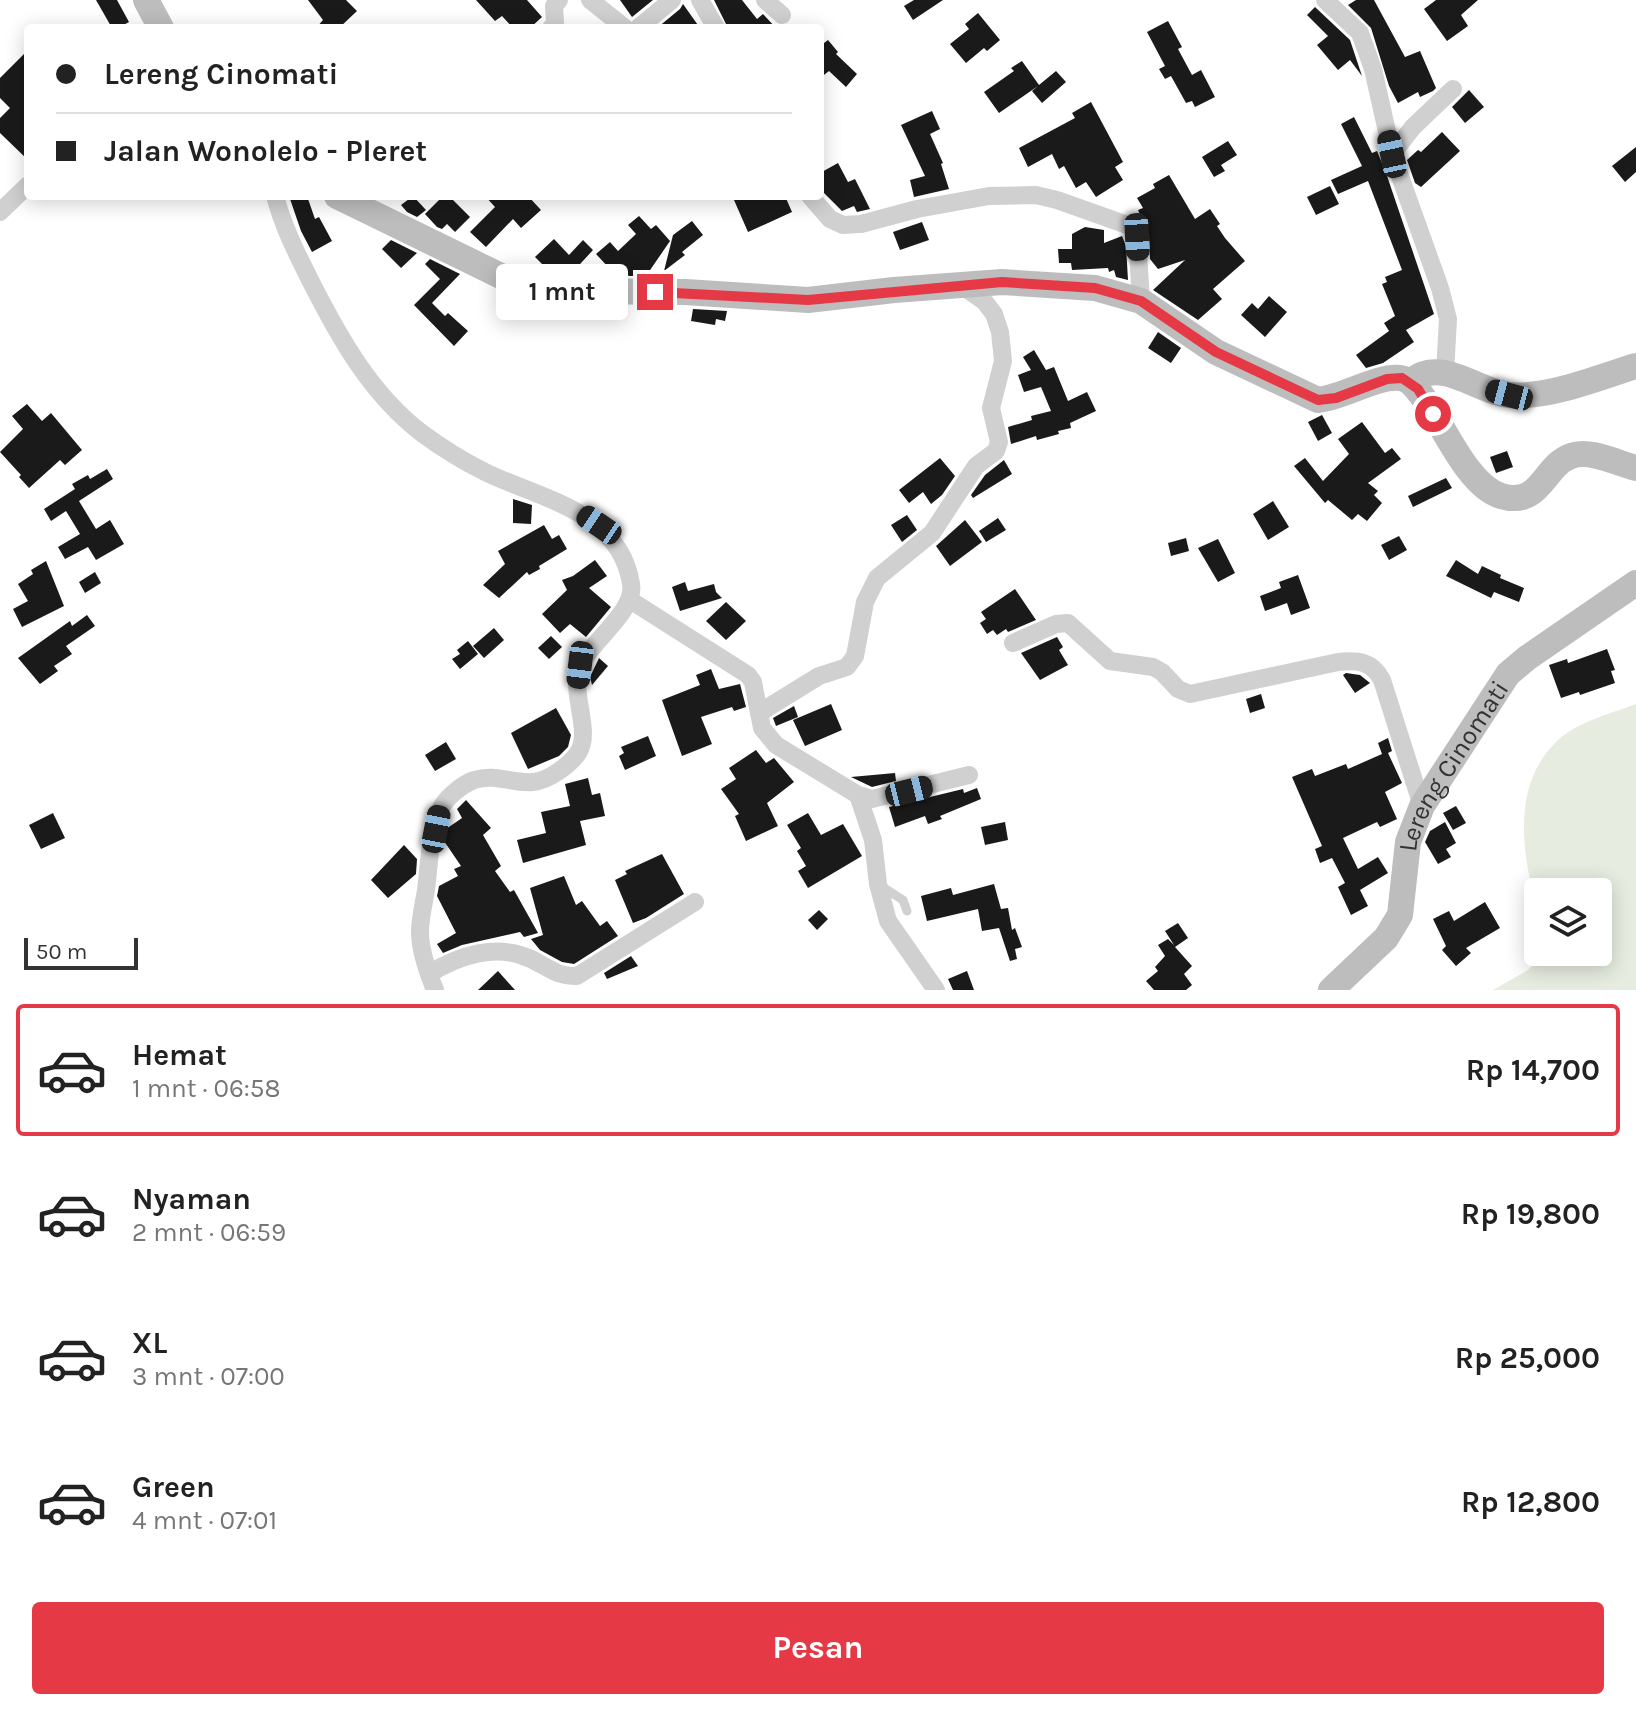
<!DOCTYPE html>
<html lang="id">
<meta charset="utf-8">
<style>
:root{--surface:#fff;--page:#f2f2f2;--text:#222;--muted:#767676;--line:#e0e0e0;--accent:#e63946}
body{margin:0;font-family:Karla,sans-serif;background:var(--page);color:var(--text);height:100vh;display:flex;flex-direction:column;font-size:30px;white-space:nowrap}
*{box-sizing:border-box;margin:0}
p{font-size:26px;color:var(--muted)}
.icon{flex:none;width:44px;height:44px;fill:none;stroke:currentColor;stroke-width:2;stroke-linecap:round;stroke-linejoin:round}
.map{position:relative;height:990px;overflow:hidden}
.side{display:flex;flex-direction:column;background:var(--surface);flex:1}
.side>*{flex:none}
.hud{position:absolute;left:24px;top:24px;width:800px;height:176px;border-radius:8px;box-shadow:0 4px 20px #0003;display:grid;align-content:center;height:176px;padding:0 32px;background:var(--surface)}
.buttons{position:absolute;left:1524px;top:878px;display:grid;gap:16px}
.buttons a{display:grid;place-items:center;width:88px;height:88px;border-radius:8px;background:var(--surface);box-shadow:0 4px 20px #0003;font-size:40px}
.scale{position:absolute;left:24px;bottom:20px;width:114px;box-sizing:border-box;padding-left:8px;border:4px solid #333;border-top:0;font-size:22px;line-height:28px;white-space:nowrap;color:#333;-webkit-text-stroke:6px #fff;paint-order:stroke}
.end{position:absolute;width:36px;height:36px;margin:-18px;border:10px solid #e63946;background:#fff;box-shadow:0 0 0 4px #fff}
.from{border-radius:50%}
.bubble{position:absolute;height:56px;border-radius:8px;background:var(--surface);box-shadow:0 4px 20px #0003;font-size:26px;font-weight:700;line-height:56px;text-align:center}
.car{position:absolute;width:24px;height:48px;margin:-24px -12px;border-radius:10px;box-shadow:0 0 6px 2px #0007;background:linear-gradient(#222 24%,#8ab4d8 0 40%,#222 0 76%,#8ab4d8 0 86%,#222 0)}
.hud b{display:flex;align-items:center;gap:28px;height:76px;font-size:30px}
.hud b+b{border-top:2px solid var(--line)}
.hud i{width:20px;height:20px;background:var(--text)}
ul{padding:14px 0 0;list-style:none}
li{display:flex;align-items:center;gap:24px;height:132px;margin:0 16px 12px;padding:0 16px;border:4px solid transparent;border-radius:8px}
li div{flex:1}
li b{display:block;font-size:30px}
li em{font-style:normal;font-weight:700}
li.active{border-color:var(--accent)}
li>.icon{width:72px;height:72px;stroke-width:1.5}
.cta{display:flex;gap:16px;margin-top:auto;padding:16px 32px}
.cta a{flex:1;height:92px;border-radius:8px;background:var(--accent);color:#fff;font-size:32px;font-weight:700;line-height:92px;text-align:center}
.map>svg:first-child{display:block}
.green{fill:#e6ecdf}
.building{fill:#1a1a1a}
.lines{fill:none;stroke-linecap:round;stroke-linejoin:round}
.lane{stroke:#d0d0d0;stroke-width:9}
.street{stroke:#d0d0d0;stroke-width:18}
.secondary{stroke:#bdbdbd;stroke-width:26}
.route{stroke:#e63946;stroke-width:10}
.labels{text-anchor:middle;stroke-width:8;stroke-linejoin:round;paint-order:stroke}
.street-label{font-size:26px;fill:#333;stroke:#fff}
</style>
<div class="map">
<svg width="1636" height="990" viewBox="0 0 1636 990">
<rect width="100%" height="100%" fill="#fff"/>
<path class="green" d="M1636,704V990H1493L1528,970L1546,952H1598V892H1538V913C1523,857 1509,786 1558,740C1579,721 1610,714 1636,704Z"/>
<g class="building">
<path d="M96,0H117L129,22L118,28H112Z"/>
<path d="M308,0H346L357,11L339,28H316L323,20Z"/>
<path d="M476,0H527L542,17L530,28H513L502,16L495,21Z"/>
<path d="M620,0H653L632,17Z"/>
<path d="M714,0H742L757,19L763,14L776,28H728Z"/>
<path d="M914,0H943L913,20L904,6Z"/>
<path d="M1356,0H1374L1405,57L1420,51L1436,88L1433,91L1420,97L1418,92L1398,103L1389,86L1371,28L1348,5Z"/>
<path d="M1436,0H1478L1461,15L1468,26L1447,41L1424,9Z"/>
<path d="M683,4L700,28H657L680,9Z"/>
<path d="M1315,7L1350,40L1362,76L1350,60L1338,70L1317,45L1328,36L1307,15Z"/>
<path d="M978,13L1000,40L987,51L984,48L966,63L950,44L969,29L965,24Z"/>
<path d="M1168,21L1182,47L1178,49L1192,75L1201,70L1215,97L1195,107L1192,101L1186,103L1171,76L1165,79L1159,69L1165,66L1147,32Z"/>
<path d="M828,40L838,52L836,54L857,74L846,87L829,71L820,78V46Z"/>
<path d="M28,50V160L0,133V118L10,108L0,98V78Z"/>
<path d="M1022,61L1039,85L1056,71L1066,82L1042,103L1032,91L1038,86L999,113L984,92L1014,71L1011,68Z"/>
<path d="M1469,90L1484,107L1465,123L1452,107Z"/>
<path d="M1091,102L1123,162L1115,167L1123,180L1096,197L1086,182L1076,188L1064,166L1059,169L1052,154L1028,167L1019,148L1075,118L1072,113Z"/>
<path d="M932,111L940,129L930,134L943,163L941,164L949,189L914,197L910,180L925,176L901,125Z"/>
<path d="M1354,117L1372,153L1377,151L1386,173L1434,314L1406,330L1414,342L1383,363L1366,368L1356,355L1389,331L1384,323L1395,316L1382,284L1387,282L1385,277L1402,270L1368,181L1338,194L1331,180L1362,166L1341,124Z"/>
<path d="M1442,132L1460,151L1421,187L1415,183L1407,160L1418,150L1421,152Z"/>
<path d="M1228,141L1237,155L1221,165L1225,171L1214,177L1202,157Z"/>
<path d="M1636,147V172L1625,182L1612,166Z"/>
<path d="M838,163L848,182L855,179L870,209L857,212L854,206L842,211L820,189V173Z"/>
<path d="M1169,175L1195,219L1210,209L1220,224L1217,226L1225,238L1245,261L1213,289L1222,299L1198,320L1153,290L1185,260L1158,269L1150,259L1149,236L1138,210L1143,208L1137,198L1155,188L1153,184Z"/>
<path d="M1330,186L1339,204L1316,215L1307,197Z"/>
<path d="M289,196H307L315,219L319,217L332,241L312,252L301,231Z"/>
<path d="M413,196L426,210L417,217L407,212L401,205Z"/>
<path d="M443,196H449L470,217L455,232L447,224L442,229L437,227L425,214Z"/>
<path d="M485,196H528L541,210L521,228L513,219L486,247L470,232L495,207Z"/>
<path d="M743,196H785L792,212L748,232L734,200Z"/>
<path d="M639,216L651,229L656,225L670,241L646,276H629L614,265L610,269L596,254L610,242L618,251L636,234L628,225Z"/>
<path d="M692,221L703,235L682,252L685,255L664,271L673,235Z"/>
<path d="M922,222L929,240L900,250L893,232Z"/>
<path d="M1085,227L1104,230V243L1122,236L1126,246L1128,280L1116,277L1114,270L1109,272L1108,268L1072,270L1071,263H1059L1058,249H1072V234Z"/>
<path d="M554,239L569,255L583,240L593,250L570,275L551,273L535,257Z"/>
<path d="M391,240L417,253L401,268L382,249Z"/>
<path d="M430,259L460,274L432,303L445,316L448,313L468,331L454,346L414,305L440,279L425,264Z"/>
<path d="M1269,296L1287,312L1265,337L1241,315L1252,303L1258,309Z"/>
<path d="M693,309L727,311L725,321L716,319L715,325L691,321Z"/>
<path d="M1158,332L1181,348L1171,363L1148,348Z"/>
<path d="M1034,350L1046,370L1054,367L1068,401L1087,392L1096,411L1070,423L1071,428L1058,431L1059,434L1037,440L1036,436L1011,444L1008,427L1032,420L1031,416L1051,411L1041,387L1024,392L1018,375L1031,370L1023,357Z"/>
<path d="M27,404L42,421L51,413L82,450L65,465L60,460L29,488L19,477L21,475L0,452L23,429L12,416Z"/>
<path d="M1322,415L1332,433L1318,441L1308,422Z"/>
<path d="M1362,422L1385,453L1392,448L1401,459L1368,483L1378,491L1374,495L1382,503L1367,521L1358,514L1352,520L1328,500L1325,503L1294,466L1305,458L1323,481L1349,454L1338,439Z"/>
<path d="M1507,451L1513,467L1496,473L1490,457Z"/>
<path d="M940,458L955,476L942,495L931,504L923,492L909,503L899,490Z"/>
<path d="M1004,460L1012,474L973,498L971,495L985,475Z"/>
<path d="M107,469L113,479L79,501L96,529L110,520L124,544L96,560L88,547L65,559L58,547L80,534L66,511L51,521L44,509L75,489L72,484L88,475L90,479Z"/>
<path d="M1446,478L1452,488L1413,507L1408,496Z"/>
<path d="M513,499L532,505L531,524L513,523Z"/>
<path d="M1273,501L1289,527L1268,540L1253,514Z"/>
<path d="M907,515L917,530L902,542L891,525Z"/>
<path d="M998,518L1006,530L986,542L979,531Z"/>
<path d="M965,520L982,542L950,566L936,546Z"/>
<path d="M544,525L552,539L559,535L567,549L539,566L540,569L529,575L527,572L499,598L483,585L505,564L498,551Z"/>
<path d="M1399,536L1407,550L1389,560L1381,545Z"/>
<path d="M1186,538L1189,551L1171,556L1168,543Z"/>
<path d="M1218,539L1235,573L1218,582L1198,548Z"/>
<path d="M595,560L607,576L589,588L611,607L586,637L570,624L560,633L542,614L567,590L562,580L573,576Z"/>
<path d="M1456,560L1478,574L1482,566L1501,575L1500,578L1524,588L1519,602L1494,592L1491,598L1446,576Z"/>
<path d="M46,561L64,606L22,627L13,609L28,601L18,584L33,574L31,570Z"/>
<path d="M95,572L101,583L85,593L79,582Z"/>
<path d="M1298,575L1310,608L1291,615L1287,603L1265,611L1260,596L1281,588L1279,582Z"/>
<path d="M685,582L688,591L714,584L716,592L722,598L680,611L672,587Z"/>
<path d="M1015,589L1036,620L1008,632L1006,629L997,635L993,630L987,634L980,623L986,619L981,612Z"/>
<path d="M726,602L746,621L726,640L706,621Z"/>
<path d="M87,615L95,626L66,646L72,654L54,666L58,671L40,684L18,658L70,621L72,626Z"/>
<path d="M494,628L504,640L484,658L473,646Z"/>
<path d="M551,636L562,647L549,659L538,648Z"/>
<path d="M1057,637L1063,647L1059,650L1068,665L1040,680L1021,653Z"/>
<path d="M468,641L478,654L460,669L452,659L460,654L457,650Z"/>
<path d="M1607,649L1615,670L1611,671L1615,683L1580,695L1579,692L1561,698L1549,665L1567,659L1568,663Z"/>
<path d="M599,658L608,666L592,685L590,677Z"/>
<path d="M711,669L719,689L740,684L746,707L734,711L732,707L701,717L712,744L682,756L662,700L700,685L696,675Z"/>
<path d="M1346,673L1360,675L1370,683L1355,693L1343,675Z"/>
<path d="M1261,694L1265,708L1250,713L1246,699Z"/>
<path d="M831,704L842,730L805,746L793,720Z"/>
<path d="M794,706L798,717L776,726L773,718Z"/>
<path d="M556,708L571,735L568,747L559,756L528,769L511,733Z"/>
<path d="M648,736L656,756L625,770L619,756L624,753L621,747Z"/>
<path d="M1388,738L1392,751L1388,753L1402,783L1385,792L1397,819L1380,827L1377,822L1343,838L1358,869L1378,857L1388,873L1360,890L1368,906L1351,915L1338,887L1345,883L1332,858L1320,863L1315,849L1322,846L1292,777L1312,769L1315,776L1346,764L1348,769L1382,754L1378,743Z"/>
<path d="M446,742L456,759L435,771L425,755Z"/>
<path d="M756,750L766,763L774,758L794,782L767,803L778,826L746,841L735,816L739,814L721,789L736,779L729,768Z"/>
<path d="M895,773L896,781L872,787L851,777Z"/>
<path d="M588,778L592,795L600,793L605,816L580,821L586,845L523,863L517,840L546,833L541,812L570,806L565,784Z"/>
<path d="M977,788L981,799L940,816L942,819L928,824L925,816L895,827L889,807L963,789L964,793Z"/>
<path d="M466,800L491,828L483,835L501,866L495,871L510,892L514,890L538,933L524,937L520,932L462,945L443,953L437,944L456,933L437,896L439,886L458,876L454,869L461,866L444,841L446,829L462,818L457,809Z"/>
<path d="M1456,806L1466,823L1453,830L1443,813Z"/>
<path d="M53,813L65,838L41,849L29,825Z"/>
<path d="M808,813L821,835L843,824L862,856L808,888L798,871L806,866L797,851L801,848L787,825Z"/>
<path d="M1005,822L1008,840L985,845L981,827Z"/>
<path d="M1445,822L1456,843L1446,849L1451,857L1438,864L1425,842L1430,831Z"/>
<path d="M404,845L417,859L416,874L388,898L371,880Z"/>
<path d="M662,854L684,894L646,918L633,923L615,880L627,874L625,871Z"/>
<path d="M564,876L576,905L582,901L600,926L607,921L618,936L574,964L562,962L540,950L531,939L543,935L530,888Z"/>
<path d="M994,884L1001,909L1008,908L1012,930L1015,928L1022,947L1015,949L1017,959L1010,961L999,928L982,931L978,909L927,921L921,896L951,888L953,895Z"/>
<path d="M1485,902L1500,928L1466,948L1471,953L1456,966L1442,950L1446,946L1433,919L1449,911L1454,921Z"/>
<path d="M819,910L828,919L817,930L808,920Z"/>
<path d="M1178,923L1188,938L1175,947L1192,966L1184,974L1192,985L1186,990H1154L1146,981L1158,971L1155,967L1165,956L1158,945L1168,939L1174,945L1165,931Z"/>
<path d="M631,956L638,966L607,979L604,973Z"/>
<path d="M498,971L515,990H478Z"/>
<path d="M967,971L974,990H953L948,979Z"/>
</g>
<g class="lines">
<path class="lane" d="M881,886L903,900L907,911"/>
<g class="street">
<path d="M590,0L625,28"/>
<path d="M700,0L716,28"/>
<path d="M765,0L782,15"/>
<path d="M1325,0L1360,33L1373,69L1392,154L1440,288L1448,319L1445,373"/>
<path d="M551,28L555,23L554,6L559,0"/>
<path d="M638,28L672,0"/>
<path d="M1392,154L1413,127L1453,89"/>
<path d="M275,196C283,226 296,252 310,280C339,337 371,395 423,434C442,448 465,462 485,472C540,499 620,511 631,584C636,610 592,641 581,664C568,691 593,730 578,753C570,765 548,781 533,782C512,784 496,773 474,780C461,785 444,799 439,812C430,833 429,867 426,890C424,903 420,918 420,932C420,951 428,973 435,990"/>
<path d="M810,196L830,219L843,225L861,224L917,209L989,196L1036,195L1057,200L1130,226L1137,237L1141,301"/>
<path d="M0,212L28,185"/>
<path d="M630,600L748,675L753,682L762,728L776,745L858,795L872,799L969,775"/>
<path d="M1013,643L1056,624L1068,623L1110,661L1153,667L1162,672L1178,689L1190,694L1338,662C1358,660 1372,661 1382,680L1422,806"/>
<path d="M759,713L819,676L847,667L855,656L865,602L877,578L932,533L976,466L996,451L999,442L991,408L1003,361L1000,332L994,314L984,301L961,285"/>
<path d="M858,795L873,840L878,884L888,921L936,990"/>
<path d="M429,974C459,955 497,943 531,959C548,967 557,977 577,976L695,902"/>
</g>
<g class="secondary">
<path d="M146,0L161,28"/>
<path d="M337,196L505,278L534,287L565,291L685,292L808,300L894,290L1002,282L1095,288L1141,301L1216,352L1318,400C1345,397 1375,376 1400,378C1430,381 1456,482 1501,496C1541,508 1543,466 1571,456C1590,449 1617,463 1636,468"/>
<path d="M1411,382C1439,355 1478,392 1509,395C1547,399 1600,377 1636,366"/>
<path id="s1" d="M1331,990L1386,938L1400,915L1408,842L1422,806L1508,674L1527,658L1636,583"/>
</g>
</g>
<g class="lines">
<path class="route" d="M655,292L808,300L1002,282L1095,288L1141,301L1216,352L1318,400L1336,398L1387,379L1402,378L1418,389L1433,414"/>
</g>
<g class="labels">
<g class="street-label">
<text dy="9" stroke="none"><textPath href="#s1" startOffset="264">Lereng Cinomati</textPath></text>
</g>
</g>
</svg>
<div class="buttons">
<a><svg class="icon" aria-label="layers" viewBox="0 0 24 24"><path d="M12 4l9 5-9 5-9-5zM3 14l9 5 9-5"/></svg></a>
</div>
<div class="scale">50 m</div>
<i class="end from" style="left:1433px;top:414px"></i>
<i class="end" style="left:655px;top:292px"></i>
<div class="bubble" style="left:496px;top:264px;width:132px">1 mnt</div>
<i class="car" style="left:1392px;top:154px;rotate:348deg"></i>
<i class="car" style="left:1137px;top:237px;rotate:177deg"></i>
<i class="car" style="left:1509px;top:395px;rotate:285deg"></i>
<i class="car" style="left:599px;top:525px;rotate:304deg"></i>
<i class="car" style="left:580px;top:665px;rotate:187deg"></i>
<i class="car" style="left:909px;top:791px;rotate:76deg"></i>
<i class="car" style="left:436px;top:829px;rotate:11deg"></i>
<div class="hud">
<b><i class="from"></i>Lereng Cinomati</b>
<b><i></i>Jalan Wonolelo - Pleret</b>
</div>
</div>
<section class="side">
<ul>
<li class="active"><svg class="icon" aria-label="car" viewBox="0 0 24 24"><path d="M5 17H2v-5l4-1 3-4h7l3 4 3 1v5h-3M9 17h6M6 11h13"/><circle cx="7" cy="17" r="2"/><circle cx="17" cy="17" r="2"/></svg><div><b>Hemat</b><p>1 mnt · 06:58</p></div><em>Rp 14,700</em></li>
<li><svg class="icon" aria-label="car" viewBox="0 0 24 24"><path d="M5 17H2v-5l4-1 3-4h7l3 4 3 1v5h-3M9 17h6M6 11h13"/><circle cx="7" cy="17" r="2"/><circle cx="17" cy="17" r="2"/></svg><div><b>Nyaman</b><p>2 mnt · 06:59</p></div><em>Rp 19,800</em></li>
<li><svg class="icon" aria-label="car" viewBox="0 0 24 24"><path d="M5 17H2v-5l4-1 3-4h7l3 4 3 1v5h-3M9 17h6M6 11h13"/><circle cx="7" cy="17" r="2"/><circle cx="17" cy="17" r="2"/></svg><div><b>XL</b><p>3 mnt · 07:00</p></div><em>Rp 25,000</em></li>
<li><svg class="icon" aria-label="car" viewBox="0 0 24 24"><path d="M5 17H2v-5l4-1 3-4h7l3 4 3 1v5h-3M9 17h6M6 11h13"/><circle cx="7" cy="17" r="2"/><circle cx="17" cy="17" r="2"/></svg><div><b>Green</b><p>4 mnt · 07:01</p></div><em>Rp 12,800</em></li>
</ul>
<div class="cta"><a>Pesan</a></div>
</section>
